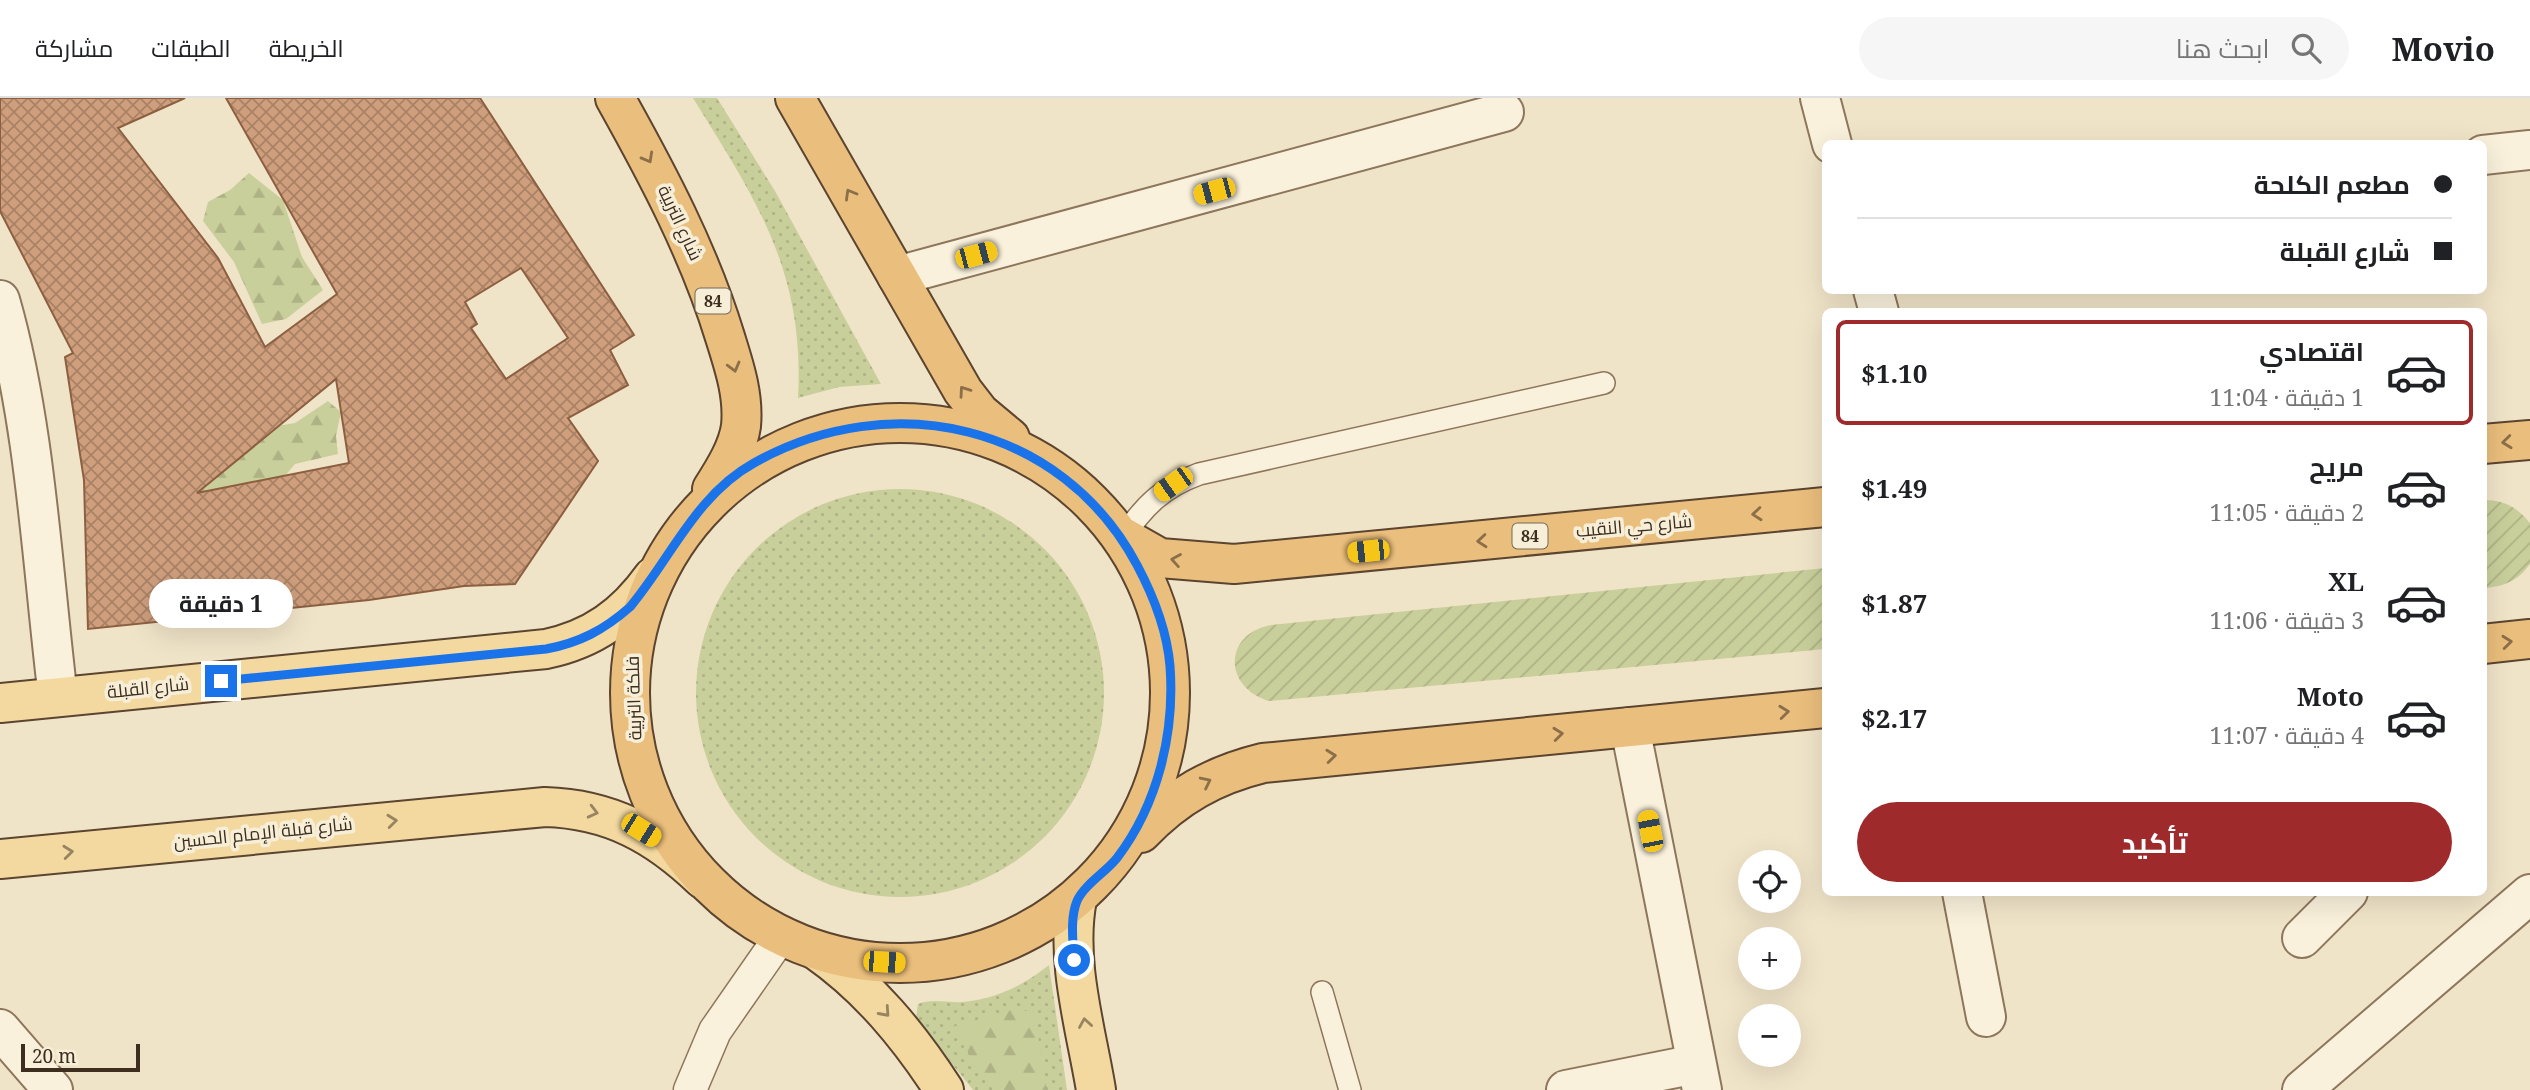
<!DOCTYPE html>
<html lang="ar">
<meta charset="utf-8">
<style>
:root{--surface:#fff;--page:#f6f6f6;--text:#202124;--muted:#757577;--line:#e0e0e0;--accent:#9e2a2b}
body{margin:0;font-family:"Noto Serif",Cairo,serif;background:var(--page);color:var(--text);direction:rtl;height:100vh;display:flex;flex-direction:column;font-size:26px;white-space:nowrap}
*{box-sizing:border-box;margin:0}
p{font-size:23px;color:var(--muted)}
.icon{flex:none;width:38px;height:38px;fill:none;stroke:currentColor;stroke-width:2;stroke-linecap:round;stroke-linejoin:round}
.map{position:relative;flex:1;overflow:hidden;direction:ltr}
.side{position:absolute;left:1822px;top:210px;width:665px;height:588px;display:flex;flex-direction:column;background:var(--surface);border-radius:10px;box-shadow:0 7px 28px #0002;direction:rtl}
.side>*{flex:none}
.banner{position:absolute;left:1822px;top:42px;width:665px;height:154px;border-radius:10px;box-shadow:0 7px 28px #0002;direction:rtl;display:grid;align-content:center;height:154px;padding:0 35px;background:var(--surface)}
.tools{position:absolute;left:1738px;top:752px;display:grid;gap:14px}
.tools a{display:grid;place-items:center;width:63px;height:63px;border-radius:50%;background:var(--surface);box-shadow:0 7px 28px #0002;font-size:35px}
.scale{position:absolute;left:21px;bottom:18px;width:119px;box-sizing:border-box;padding-left:7px;border:4px solid #3d2e20;border-top:0;font-size:19px;line-height:24px;white-space:nowrap;color:#3d2e20;-webkit-text-stroke:5px #f7eed8;paint-order:stroke}
.end{position:absolute;width:32px;height:32px;margin:-16px;border:9px solid #1a73e8;background:#fff;box-shadow:0 0 0 4px #fff}
.from{border-radius:50%}
.bubble{position:absolute;height:49px;border-radius:24px;background:var(--surface);box-shadow:0 7px 28px #0002;font-size:23px;font-weight:700;line-height:49px;text-align:center;direction:rtl}
.car{position:absolute;width:21px;height:42px;margin:-21px -10px;border-radius:9px;box-shadow:0 0 5px 2px #0007;background:linear-gradient(#f5c518 24%,#345 0 40%,#f5c518 0 76%,#345 0 86%,#f5c518 0)}
.banner b{display:flex;align-items:center;gap:24px;height:66px;font-size:26px}
.banner b+b{border-top:2px solid var(--line)}
.banner i{width:18px;height:18px;background:var(--text)}
ul{padding:12px 0 0;list-style:none}
li{display:flex;align-items:center;gap:21px;height:105px;margin:0 14px 10px;padding:0 21px;border:4px solid transparent;border-radius:10px}
li div{flex:1}
li b{display:block;font-size:26px}
li em{font-style:normal;font-weight:700}
li.active{border-color:var(--accent)}
li>.icon{width:63px;height:63px;stroke-width:1.5}
.primary-button{display:flex;gap:14px;margin-top:auto;padding:14px 35px}
.primary-button a{flex:1;height:80px;border-radius:42px;background:var(--accent);color:#fff;font-size:28px;font-weight:700;line-height:80px;text-align:center}
header{display:flex;align-items:center;gap:42px;box-sizing:border-box;height:98px;padding:0 35px;background:var(--surface);border-bottom:2px solid var(--line)}
header strong{font-size:33px}
nav{display:flex;gap:38px;margin-inline-start:auto;font-size:24px}
.search{width:490px;height:63px;background:var(--page);display:flex;align-items:center;gap:18px;box-sizing:border-box;padding:0 24px;border-radius:38px;color:var(--muted);font-size:26px}
.map>svg:first-child{display:block}
.grass{fill:url(#grass-dots)}
.forest{fill:url(#forest-firs)}
.garden{fill:url(#garden-furrows)}
.building{fill:url(#building-cross-hatch);stroke:#8d5f41;stroke-width:2;fill-rule:evenodd}
.lines{fill:none;stroke-linecap:round;stroke-linejoin:round}
.service-casing{stroke:#8d765c;stroke-width:24}
.pedestrian-casing{stroke:#8d765c;stroke-width:35}
.minor-casing{stroke:#8d765c;stroke-width:42}
.primary-casing{stroke:#5b4430;stroke-width:42}
.trunk-casing{stroke:#5b4430;stroke-width:42}
.service{stroke:#faf1dc;stroke-width:21}
.pedestrian{stroke:#faf1dc;stroke-width:32}
.minor{stroke:#faf1dc;stroke-width:38}
.primary{stroke:#f3d9a0;stroke-width:38}
.trunk{stroke:#eabe7c;stroke-width:38}
.oneway{stroke:#8b6f49}
.oneway2{stroke:#988460}
.route{stroke:#1a73e8;stroke-width:9}
.labels{text-anchor:middle;stroke-width:7;stroke-linejoin:round;paint-order:stroke}
.shield{fill:#f7eed8;stroke:#756857;stroke-width:2}
.shield-label{font-size:16px;font-weight:bold;fill:#3d2e20}
.street-label{font-size:18px;fill:#3d2e20;stroke:#f7eed8}
</style>
<header>
<strong>Movio</strong>
<div class="search"><svg class="icon" aria-label="search" viewBox="0 0 24 24"><circle cx="10" cy="10" r="6"/><path d="M15 15l6 6"/></svg>ابحث هنا</div>
<nav><a>الخريطة</a><a>الطبقات</a><a>مشاركة</a></nav>
</header>
<div class="map">
<svg width="2530" height="992" viewBox="0 0 2530 992">
<defs>
<pattern id="grass-dots" width="8" height="8" patternUnits="userSpaceOnUse" patternTransform="scale(1.75)"><rect width="8" height="8" fill="#c9cf9b"/><path d="M2 2h.1M6 6h.1" fill="none" stroke="#aeb285" stroke-width="1.8" stroke-linecap="round"/></pattern>
<pattern id="forest-firs" width="22" height="20" patternUnits="userSpaceOnUse" patternTransform="scale(1.75)"><rect width="22" height="20" fill="#c9cf9b"/><path d="M5 1l3.5 6h-7zM16 11l3.5 6h-7z" fill="#aeb285"/></pattern>
<pattern id="garden-furrows" width="10" height="10" patternUnits="userSpaceOnUse" patternTransform="scale(1.75)"><rect width="10" height="10" fill="#c9cf9b"/><path d="M-1 1l2-2M0 10L10 0M9 11l2-2" fill="none" stroke="#aeb285"/></pattern>
<pattern id="building-cross-hatch" width="8" height="8" patternUnits="userSpaceOnUse" patternTransform="scale(1.75)"><rect width="8" height="8" fill="#cf9f7d"/><path d="M0 0l8 8M0 8l8-8" fill="none" stroke="#a98266"/></pattern>
</defs>
<rect width="100%" height="100%" fill="#f0e4c8"/>
<g class="grass">
<path d="M693,0H717L775,93L881,286L839,289L798,300C805,173 756,102 693,0Z"/>
<circle cx="900" cy="595" r="204"/>
<path d="M1049,867L1067,992H973L920,926L916,919L918,906C932,900 948,905 963,904C997,901 1022,888 1049,867Z"/>
</g>
<g class="forest">
<path d="M249,75L283,102L302,159L323,192L286,221L262,226L234,164L203,123L208,104L230,92Z"/>
<path d="M328,303L341,314L336,338L338,356L295,366L285,378L147,453L87,497L85,485L278,328L295,325Z"/>
<path d="M1013,911L1034,914L1047,992H993C982,971 962,951 955,928Z"/>
</g>
<g class="garden">
<path d="M2483,402C2504,402 2517,409 2530,425V466C2518,483 2503,489 2483,490Z"/>
<path d="M1825,470V551L1269,603C1223,589 1223,536 1271,527Z"/>
</g>
<path class="building" d="M0,0H185L118,30L218,160L265,249L337,196L226,0H480L634,237L610,252L628,287L568,320L598,363L515,486L464,488L369,502L88,531L84,382L65,259L73,255L0,113ZM521,170L568,240L506,281L471,230L477,226L465,204ZM336,281L349,365L197,395Z"/>
<g class="lines">
<g class="service-casing">
<g id="service">
<path d="M1123,439C1144,408 1163,389 1199,376L1604,285"/>
<path d="M1322,894L1350,992"/>
</g>
</g>
<g class="pedestrian-casing">
<path id="pedestrian" d="M690,992L715,933L781,838"/>
</g>
<g class="minor-casing">
<g id="minor">
<path d="M1820,0L1832,46"/>
<path d="M2483,57L2530,52"/>
<path d="M897,178L1504,14"/>
<path d="M1873,192L1879,214"/>
<path d="M0,202C36,327 42,469 58,599"/>
<path d="M1630,629L1702,992"/>
<path d="M1962,794L1986,919"/>
<path d="M2302,840L2348,794"/>
<path d="M0,931L53,992"/>
<path d="M1566,992L1696,966"/>
<path d="M2302,992L2530,796"/>
</g>
</g>
<g class="primary-casing">
<g id="primary">
<path d="M0,605L546,551C593,541 625,518 653,479"/>
<path d="M0,761L545,709C611,711 657,737 703,781"/>
<path d="M1077,801C1065,863 1086,931 1096,992"/>
<path d="M816,852C869,889 909,938 944,992"/>
</g>
</g>
<g class="trunk-casing">
<g id="trunk">
<path d="M615,0C658,77 699,154 725,239C734,268 744,297 741,328C738,350 724,372 712,391"/>
<path d="M795,0L963,293L980,315L1010,340"/>
<circle cx="900" cy="595" r="270"/>
<path d="M2483,346L2530,342"/>
<path d="M1123,439L1160,460L1234,466L1825,409"/>
<path d="M2483,546L2530,541"/>
<path d="M1141,735C1176,698 1214,677 1263,665L1825,610"/>
</g>
</g>
<use href="#service" class="service"/>
<use href="#pedestrian" class="pedestrian"/>
<use href="#minor" class="minor"/>
<use href="#primary" class="primary"/>
<use href="#trunk" class="trunk"/>
</g>
<defs><path id="oneway-chevron" d="M-2-3.5L2.5 0L-2 3.5" fill="none" stroke-width="1.6" stroke-linecap="round" stroke-linejoin="round" transform="scale(1.75)"/></defs>
<g class="oneway">
<use href="#oneway-chevron" transform="translate(648 60) rotate(61)"/>
<use href="#oneway-chevron" transform="translate(850 96) rotate(-120)"/>
<use href="#oneway-chevron" transform="translate(734 269) rotate(75)"/>
<use href="#oneway-chevron" transform="translate(964 293) rotate(-125)"/>
<use href="#oneway-chevron" transform="translate(2507 344) rotate(174)"/>
<use href="#oneway-chevron" transform="translate(1757 416) rotate(175)"/>
<use href="#oneway-chevron" transform="translate(1482 443) rotate(175)"/>
<use href="#oneway-chevron" transform="translate(1176 462) rotate(-170)"/>
<use href="#oneway-chevron" transform="translate(2507 544) rotate(-6)"/>
<use href="#oneway-chevron" transform="translate(1784 614) rotate(-6)"/>
<use href="#oneway-chevron" transform="translate(1558 636) rotate(-6)"/>
<use href="#oneway-chevron" transform="translate(1331 658) rotate(-6)"/>
<use href="#oneway-chevron" transform="translate(1206 684) rotate(-26)"/>
</g>
<g class="oneway2">
<use href="#oneway-chevron" transform="translate(593 714) rotate(14)"/>
<use href="#oneway-chevron" transform="translate(392 723) rotate(-6)"/>
<use href="#oneway-chevron" transform="translate(68 754) rotate(-6)"/>
<use href="#oneway-chevron" transform="translate(885 914) rotate(48)"/>
<use href="#oneway-chevron" transform="translate(1085 925) rotate(-99)"/>
</g>
<g class="lines">
<path class="route" d="M221,583L546,551C579,545 604,532 630,509C671,460 696,397 754,365C891,288 1062,326 1137,467C1153,497 1167,533 1170,568C1175,635 1158,706 1117,760C1106,774 1084,787 1077,803C1070,820 1073,843 1074,862"/>
</g>
<g class="labels">
<g class="shield">
<rect x="695.5" y="190.5" width="35" height="25" rx="5"/>
<rect x="1512.5" y="425.5" width="35" height="25" rx="5"/>
</g>
<g class="shield-label">
<text x="713" y="209">84</text>
<text x="1530" y="444">84</text>
</g>
<g class="street-label">
<text transform="translate(680 125) rotate(65)" y="6">شارع التربية</text>
<text transform="translate(1634 428) rotate(-5)" y="6">شارع حي النقيب</text>
<text transform="translate(148 590) rotate(-6)" y="6">شارع القبلة</text>
<text transform="translate(634 600) rotate(-92)" y="6">فلكة التربية</text>
<text transform="translate(263 735) rotate(-6)" y="6">شارع قبلة الإمام الحسين</text>
</g>
</g>
</svg>
<div class="tools">
<a><svg class="icon" aria-label="locate" viewBox="0 0 24 24"><circle cx="12" cy="12" r="6"/><path d="M12 2v4M12 18v4M2 12h4M18 12h4"/></svg></a>
<a>+</a>
<a>−</a>
</div>
<div class="scale">20 m</div>
<i class="end from" style="left:1074px;top:862px"></i>
<i class="end" style="left:221px;top:583px"></i>
<div class="bubble" style="left:149px;top:481px;width:144px">1 دقيقة</div>
<i class="car" style="left:1214px;top:93px;rotate:255deg"></i>
<i class="car" style="left:976px;top:157px;rotate:75deg"></i>
<i class="car" style="left:1173px;top:386px;rotate:235deg"></i>
<i class="car" style="left:1368px;top:453px;rotate:264deg"></i>
<i class="car" style="left:641px;top:732px;rotate:122deg"></i>
<i class="car" style="left:1650px;top:733px;rotate:349deg"></i>
<i class="car" style="left:884px;top:864px;rotate:93deg"></i>
<div class="banner">
<b><i class="from"></i>مطعم الكلحة</b>
<b><i></i>شارع القبلة</b>
</div>
<section class="side">
<ul>
<li class="active"><svg class="icon" aria-label="car" viewBox="0 0 24 24"><path d="M5 17H2v-5l4-1 3-4h7l3 4 3 1v5h-3M9 17h6M6 11h13"/><circle cx="7" cy="17" r="2"/><circle cx="17" cy="17" r="2"/></svg><div><b>اقتصادي</b><p>1 دقيقة · 11:04</p></div><em>$1.10</em></li>
<li><svg class="icon" aria-label="car" viewBox="0 0 24 24"><path d="M5 17H2v-5l4-1 3-4h7l3 4 3 1v5h-3M9 17h6M6 11h13"/><circle cx="7" cy="17" r="2"/><circle cx="17" cy="17" r="2"/></svg><div><b>مريح</b><p>2 دقيقة · 11:05</p></div><em>$1.49</em></li>
<li><svg class="icon" aria-label="car" viewBox="0 0 24 24"><path d="M5 17H2v-5l4-1 3-4h7l3 4 3 1v5h-3M9 17h6M6 11h13"/><circle cx="7" cy="17" r="2"/><circle cx="17" cy="17" r="2"/></svg><div><b>XL</b><p>3 دقيقة · 11:06</p></div><em>$1.87</em></li>
<li><svg class="icon" aria-label="car" viewBox="0 0 24 24"><path d="M5 17H2v-5l4-1 3-4h7l3 4 3 1v5h-3M9 17h6M6 11h13"/><circle cx="7" cy="17" r="2"/><circle cx="17" cy="17" r="2"/></svg><div><b>Moto</b><p>4 دقيقة · 11:07</p></div><em>$2.17</em></li>
</ul>
<div class="primary-button"><a>تأكيد</a></div>
</section>
</div>
